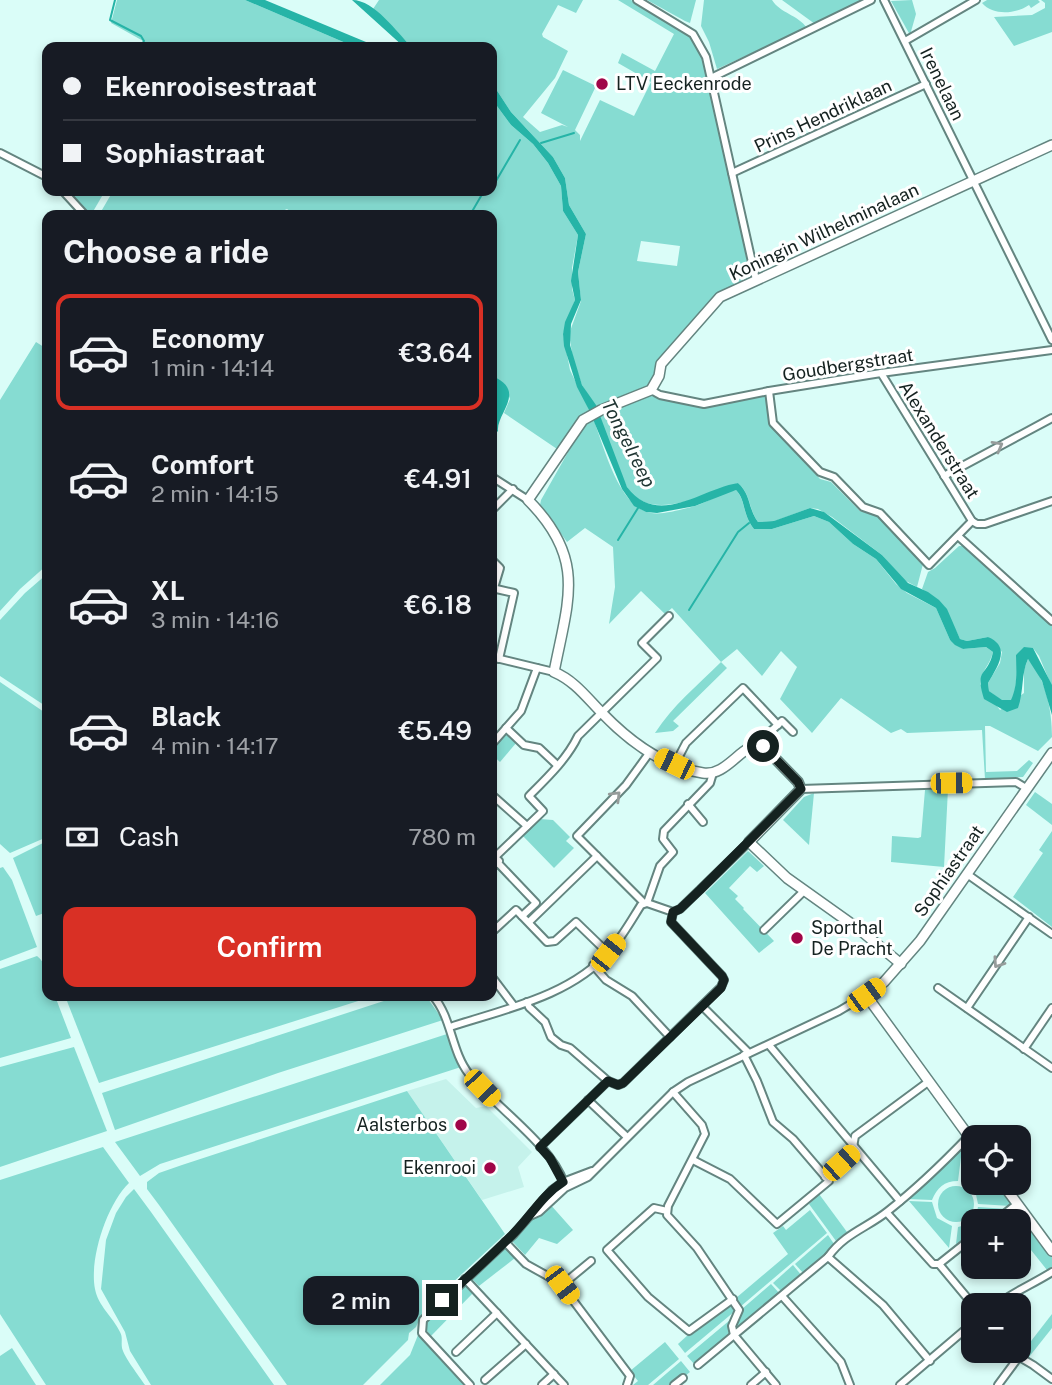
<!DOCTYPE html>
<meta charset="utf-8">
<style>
:root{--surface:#171b24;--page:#20242c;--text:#f1f3f6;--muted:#9ea1a6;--line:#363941;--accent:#d93025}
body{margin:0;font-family:"Public Sans",sans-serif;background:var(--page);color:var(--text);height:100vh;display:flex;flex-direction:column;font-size:26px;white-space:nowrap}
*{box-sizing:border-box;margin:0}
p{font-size:23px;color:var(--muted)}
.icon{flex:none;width:38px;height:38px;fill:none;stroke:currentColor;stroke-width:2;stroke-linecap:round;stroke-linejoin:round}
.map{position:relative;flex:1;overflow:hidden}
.details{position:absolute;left:42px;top:210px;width:455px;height:791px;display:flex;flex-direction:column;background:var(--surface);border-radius:14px;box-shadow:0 4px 10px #0003}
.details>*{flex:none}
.top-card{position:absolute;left:42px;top:42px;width:455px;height:154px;border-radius:14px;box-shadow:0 4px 10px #0003;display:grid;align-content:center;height:154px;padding:0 21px;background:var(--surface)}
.controls{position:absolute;left:961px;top:1125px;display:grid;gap:14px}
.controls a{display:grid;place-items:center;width:70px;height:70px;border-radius:14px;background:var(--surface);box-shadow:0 4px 10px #0003;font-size:35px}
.end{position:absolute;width:32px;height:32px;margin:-16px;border:9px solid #152220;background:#fff;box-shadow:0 0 0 4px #fff}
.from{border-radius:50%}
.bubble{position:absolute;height:49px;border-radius:14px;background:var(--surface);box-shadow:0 4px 10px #0003;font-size:23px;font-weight:600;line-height:49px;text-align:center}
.car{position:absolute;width:21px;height:42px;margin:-21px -10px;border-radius:9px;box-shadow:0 0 5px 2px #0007;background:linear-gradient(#f5c518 24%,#345 0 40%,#f5c518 0 76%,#345 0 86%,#f5c518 0)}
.top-card b{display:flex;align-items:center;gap:24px;height:66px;font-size:26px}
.top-card b+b{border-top:2px solid var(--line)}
.top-card i{width:18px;height:18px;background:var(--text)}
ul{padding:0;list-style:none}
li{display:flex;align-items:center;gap:21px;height:116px;margin:0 14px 10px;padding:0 7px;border:4px solid transparent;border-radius:14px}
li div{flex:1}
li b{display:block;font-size:26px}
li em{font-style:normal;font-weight:600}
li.current{border-color:var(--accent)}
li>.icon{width:63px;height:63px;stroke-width:1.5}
h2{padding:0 21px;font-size:32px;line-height:84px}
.pay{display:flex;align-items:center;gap:18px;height:77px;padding:0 21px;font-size:26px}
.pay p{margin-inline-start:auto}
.button{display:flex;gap:14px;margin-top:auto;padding:14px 21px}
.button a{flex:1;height:80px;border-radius:14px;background:var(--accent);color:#fff;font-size:28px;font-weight:600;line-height:80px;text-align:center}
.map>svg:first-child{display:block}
.built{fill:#c5f2eb}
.green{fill:#86dcd2;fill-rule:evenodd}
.water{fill:#26b4a7}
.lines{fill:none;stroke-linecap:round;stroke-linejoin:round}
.stream{stroke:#26b4a7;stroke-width:2}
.street-casing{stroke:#648580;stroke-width:10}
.secondary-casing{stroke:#648580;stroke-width:12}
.street{stroke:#fff;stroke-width:6}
.secondary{stroke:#fff;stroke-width:9}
.oneway{stroke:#969c9b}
.route{stroke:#152220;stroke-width:9}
.poi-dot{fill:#a00648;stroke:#fff;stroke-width:2.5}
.labels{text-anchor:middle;stroke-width:6;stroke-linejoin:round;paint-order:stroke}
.poi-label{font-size:18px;fill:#152220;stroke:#fff;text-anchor:start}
.street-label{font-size:18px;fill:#152220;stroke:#fff}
.water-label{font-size:19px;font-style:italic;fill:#1e3431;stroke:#fff}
</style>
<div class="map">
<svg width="1052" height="1385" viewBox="0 0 1052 1385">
<rect width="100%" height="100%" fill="#dafdf8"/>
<path class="built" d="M446,1079L476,1108L486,1106L532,1152L518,1167L524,1187L482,1200L407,1091Z"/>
<g class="green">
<path d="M117,0H245L355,47H143L145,42L111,23Z"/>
<path d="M379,0H583L576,13L558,5L542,34L543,37L568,51L555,78L523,117L540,132L562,125L568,127L541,113L563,70L596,86L575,130L580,135V141L600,100L634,116L651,82L618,63L622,53L655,71L674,34L618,0H631L690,34L702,52L732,182L749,272C743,284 727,287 717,296L657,372L648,389L596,408L582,385L573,359L569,334L581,301L578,272L586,234L569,205L565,178L553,157L511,112L492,83V47H412L373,9ZM641,241L680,246L677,266L637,261Z"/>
<path d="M647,0H696L690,23L685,21Z"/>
<path d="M704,0H772C780,13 798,15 807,28L717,69L709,42L701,26Z"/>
<path d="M782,0H867L815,24Z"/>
<path d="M912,0L916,14L910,35L891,1Z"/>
<path d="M987,0H1038L1040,2L1031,8L1029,5C1016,14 993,16 982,3Z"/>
<path d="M1041,0H1052V32L1014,46L994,17L1032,15L1045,8V3Z"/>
<path d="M492,95L494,102L511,125L533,144L548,163L561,186L563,211L578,235L572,268V289L575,300L563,334L570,370L590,412C575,423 569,435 560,451L504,413L510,399L504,384L492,376V215H295L287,209L273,215H99L113,191H492Z"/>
<path d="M68,191H105L91,215Z"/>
<path d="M36,342L47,349V565L20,589L0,611V400Z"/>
<path d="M647,395L701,408L765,396L772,426L815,473L820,479L831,482L860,511L876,515L923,564L917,587L904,580L882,555L832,517L818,509L810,508L775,521L758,522C748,508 751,494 738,483C708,494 648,524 627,487C615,465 608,438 598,415Z"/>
<path d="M593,418C604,446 618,507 651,513C664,515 682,509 695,506C709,502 721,492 736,490C746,501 742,514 754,529H772L814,516L829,522L853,544L876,559L896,584L907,593L936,608L950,640L963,649L986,647L993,652C990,665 981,671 980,684L1000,710L1024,693V670L1028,659C1046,679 1052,710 1052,737L1038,751L990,726H985L986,772L1017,771L1029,760L1033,763L1023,777L985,779L982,730L907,733L901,729L891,733L841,698L812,733L780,699L797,667L781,651L762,676L737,649L721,662L727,668L673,721L679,726L673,731L655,733C673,705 697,686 721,662L672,608L665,614L641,591L609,624L615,587L613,547L585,528L567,542L540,505L541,500L580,431Z"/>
<path d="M959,546H965L1052,624V687L1039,656L1033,648L1016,655C1016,671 1018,685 1012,700L1002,701L989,691L988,683L1000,663L1002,652L988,637L967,641L960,639L944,606L922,589L928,572L935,568Z"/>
<path d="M47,574V707L0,676V620L25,593Z"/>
<path d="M0,682L47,714V837L10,853L0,844Z"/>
<path d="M505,734H509L517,742L500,762L492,755V748Z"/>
<path d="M948,789L944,867L891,862L892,836L918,838L921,837L925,790Z"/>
<path d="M1035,792L1052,804V825L1026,805Z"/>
<path d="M814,793L809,845L783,820L804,797Z"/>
<path d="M540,819L553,820L570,837L566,841L574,848L554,868L522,835Z"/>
<path d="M1052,831V927L1013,897L1043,853L1039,850Z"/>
<path d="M47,841V912L36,916L13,858Z"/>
<path d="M748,851L764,866L757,872L750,866L729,888L738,896L735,899L744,908L743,909L774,941L759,953L705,893Z"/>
<path d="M3,867L12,880L37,947L0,961V868Z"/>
<path d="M37,956C49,965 47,981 47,996H55L71,1038L0,1058V969Z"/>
<path d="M65,996H374L99,1083Z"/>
<path d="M399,996H426L443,1020L278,1073L115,1130L102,1093Z"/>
<path d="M450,1033L461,1067L160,1164L140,1176L115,1142Z"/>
<path d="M74,1047L107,1131L0,1167V1067Z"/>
<path d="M407,1091L505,1234L435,1299L421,1316L416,1327L409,1333L408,1340L363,1385H287L159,1205L147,1189V1182L159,1173L182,1165Z"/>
<path d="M966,1144L973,1151V1183H997L1012,1203L1011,1206L978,1204L975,1190L962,1182Z"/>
<path d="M103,1147L129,1183C107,1204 89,1259 95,1289C98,1306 113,1317 120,1332C123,1337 121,1342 122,1348C124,1357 139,1376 145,1385H46L0,1314V1180Z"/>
<path d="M962,1149L958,1181C944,1181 937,1188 932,1200L907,1199Z"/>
<circle cx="956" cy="1204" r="18"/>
<path d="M134,1189L151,1212L274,1385H151L130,1351L125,1332L101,1289L106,1240L116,1213L126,1197Z"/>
<path d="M819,1194L847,1232L836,1241L809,1204Z"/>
<path d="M909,1201L932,1202L937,1218L952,1226L949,1248Z"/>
<path d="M549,1203L573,1230L557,1244L539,1238L525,1255L511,1240Z"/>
<path d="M978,1207L1007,1209L988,1221L973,1222V1232L956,1244L958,1227C969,1225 976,1218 978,1207Z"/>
<path d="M1017,1207L1052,1255V1267L1047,1270L1019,1235L1018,1222L1007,1221L1004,1217Z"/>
<path d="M810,1210L827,1233L740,1307L736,1298L788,1254L773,1233L783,1226L786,1230Z"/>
<path d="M828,1235L834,1244L823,1258L804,1274L795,1264Z"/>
<path d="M505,1246L515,1258L479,1286L471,1278Z"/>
<path d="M793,1265L802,1276L782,1292L773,1283Z"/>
<path d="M466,1283L474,1292L431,1336L425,1328L428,1321Z"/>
<path d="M771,1284L780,1294L735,1332C734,1323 742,1318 742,1309Z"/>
<path d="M734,1304L735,1311L685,1353L678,1344L689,1334Z"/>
<path d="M1052,1314V1328L1029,1357L1021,1354Z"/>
<path d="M736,1315L729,1324L730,1336L695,1365L687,1356Z"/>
<path d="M418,1335L424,1342L465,1385H380L410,1355Z"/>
<path d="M665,1342L679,1359L648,1385H633L638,1381L630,1371Z"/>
<path d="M12,1348L36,1385H0V1356Z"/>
<path d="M681,1361L690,1372L685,1376L683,1374L670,1385H653Z"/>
</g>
<g class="water">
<path d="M245,0H265L378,47H355Z"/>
<path d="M352,0C375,0 396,32 412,47H404Z"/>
<path d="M492,83L511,112L553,157L565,178L569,205L586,234L578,272L581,300L571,324L570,345L582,385L596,405L627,487C658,528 701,489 738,483C751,494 748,509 758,522L774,521L810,508L824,512L882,555L908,583L928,592L939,600L947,609L960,639L967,641L988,637C1012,647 997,667 988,683L989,691L1002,700H1011C1018,685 1016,671 1016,655L1024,647L1033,648L1052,685V715L1042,681L1028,659C1021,674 1024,691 1018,708L1007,712L984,699C974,667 988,677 993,652L986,647L963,649L955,645L950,640L936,608L901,589L876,559L853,544L829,522L814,516L772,529H754C742,514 746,500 736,490L695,506L657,513L646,512L634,506L622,489L590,412L577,387L564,346L563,334L565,322L575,300L571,281L578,235L563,211L561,186L548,163L533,144L511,125L494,102Z"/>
<path d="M492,376C528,391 496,413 498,431L492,437Z"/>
</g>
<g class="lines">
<g class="stream">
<path d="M115,0L110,20L141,36L144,41L140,47"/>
<path d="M541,143L574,133"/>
<path d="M492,183L496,181L520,140"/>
<path d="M470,215L484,191"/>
<path d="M618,540L638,508"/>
<path d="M689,610L738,532L749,523"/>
</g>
<g class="street-casing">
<g id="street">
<path d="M637,0L693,34L706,57L756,280"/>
<path d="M884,0L1052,340"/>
<path d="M905,41L976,0"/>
<path d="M711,78L871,0"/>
<path d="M0,153L47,177"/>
<path d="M732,173L926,84"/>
<path d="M63,191L85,215"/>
<path d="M881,373L972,521L977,524H985L1052,501"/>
<path d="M651,390L660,395L704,404L769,391L881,373L1052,350"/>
<path d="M769,391L773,423L820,472L834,477L863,507L880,513L929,565L972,521"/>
<path d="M944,476L1052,418"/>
<path d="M492,477L528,500"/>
<path d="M492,510L513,489"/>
<path d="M958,536L1052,621"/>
<path d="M492,560L500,568L494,588"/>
<path d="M492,588L514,593L499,659"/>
<path d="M492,657L554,672"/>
<path d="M506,728L524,745L539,748L557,765"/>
<path d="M492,744L521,711L537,668"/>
<path d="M757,744L782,721L793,732"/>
<path d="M675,764L686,743L743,688L778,725"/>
<path d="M801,789L1016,782L1026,788"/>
<path d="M492,795L527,826"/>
<path d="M688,804L703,822"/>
<path d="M497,862L536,903L522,916L547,942L555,941L576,922L608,953"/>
<path d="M492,868L499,861L495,857L543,811L529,796C547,778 567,759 578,736L657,658L642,643L669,616"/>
<path d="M967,874L1052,934"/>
<path d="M644,903L577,836L626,785L650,752"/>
<path d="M673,912L680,909L749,842"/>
<path d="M529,922L597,856"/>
<path d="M764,930L804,891"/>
<path d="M492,932L516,910L522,916"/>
<path d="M593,965L606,980L632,996L670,1037"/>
<path d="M492,977L514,1006"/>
<path d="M938,988L1052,1068"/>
<path d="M433,996C452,1018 451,1051 469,1074C496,1108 550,1143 564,1183"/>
<path d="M527,1002L529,1007L545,1022L551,1037L561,1045L570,1048L608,1081"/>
<path d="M702,1006L749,1053"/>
<path d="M967,1008L1029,917"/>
<path d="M450,1027C505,1009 571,996 610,951C622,937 631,921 641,905L647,903L660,866L673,852L663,839L664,831L710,783L713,773"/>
<path d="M769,1045L900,1201"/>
<path d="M1024,1049L1052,1008"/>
<path d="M673,1092L702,1125L705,1134L668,1206L667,1215L697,1248L739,1310L732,1326L734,1335L776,1385"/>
<path d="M588,1100L627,1137"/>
<path d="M540,1147L608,1081L618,1085L623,1083L721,987L724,980L722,976L671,922L673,912L647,903"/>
<path d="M693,1160L730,1179L777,1224L829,1181L793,1139L773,1122L757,1081L744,1055"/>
<path d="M825,1177L852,1153L855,1136L928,1082"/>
<path d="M667,1211L654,1208L607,1250L648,1297L689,1331L733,1299"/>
<path d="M887,1213L933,1264H939L973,1237"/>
<path d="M530,1216L539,1212L565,1188L588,1177L673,1092L688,1082L839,1011L866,995"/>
<path d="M994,1222L1017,1204"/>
<path d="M505,1242L526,1264L560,1283L630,1376L627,1385"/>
<path d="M828,1257L883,1305L930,1361"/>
<path d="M939,1264L974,1306"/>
<path d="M465,1279L564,1385"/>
<path d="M562,1285L591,1261"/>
<path d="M782,1296L841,1362L850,1385"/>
<path d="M995,1306C1013,1292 1033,1284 1052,1272"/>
<path d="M1009,1351L1033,1365L1052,1379"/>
<path d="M456,1352L497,1313"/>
<path d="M698,1365L828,1257C845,1233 867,1228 888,1211C916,1189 944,1162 969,1136"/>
<path d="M485,1380L526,1344"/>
<path d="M470,1385L422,1333L423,1320L514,1234L552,1190L563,1182L592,1171"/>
<path d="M542,1385L554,1374"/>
<path d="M674,1385L683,1378"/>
<path d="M751,1385L766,1372"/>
<path d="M900,1385L973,1323"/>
<path d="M998,1385L1018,1358"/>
</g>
</g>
<g class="secondary-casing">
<g id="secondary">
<path d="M901,964L860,930L787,878L749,842L801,789L798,782L763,746C743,740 728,777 703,773C663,767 629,741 602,713C587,698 575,681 554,672C568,600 587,559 528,500L583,420L601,410L651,390L659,376L661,364L720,297L1052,145"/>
<path d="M973,1142L866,995L884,982L920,941L1052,753"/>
<path d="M1002,1183L1052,1251"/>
</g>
</g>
<use href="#street" class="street"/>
<use href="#secondary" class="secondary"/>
</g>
<defs><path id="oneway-chevron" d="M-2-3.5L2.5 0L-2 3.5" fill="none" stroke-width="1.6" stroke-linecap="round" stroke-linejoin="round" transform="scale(1.75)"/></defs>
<g class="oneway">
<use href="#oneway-chevron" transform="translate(998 446) rotate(-29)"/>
<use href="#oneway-chevron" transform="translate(616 796) rotate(-45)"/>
<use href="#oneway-chevron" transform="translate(998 963) rotate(124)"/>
</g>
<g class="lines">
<path class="route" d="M442,1300C467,1278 491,1256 514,1233C531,1216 542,1195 563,1182L550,1158L540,1147L608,1081L618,1085L623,1083L721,988L724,980L722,976L671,922L673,912L680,909L700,890L801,789L798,782L763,746"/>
</g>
<g class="poi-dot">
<circle cx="602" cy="84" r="7"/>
<circle cx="797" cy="938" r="7"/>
<circle cx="461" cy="1125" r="7"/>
<circle cx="490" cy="1168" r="7"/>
</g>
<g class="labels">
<g class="poi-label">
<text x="616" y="90">LTV Eeckenrode</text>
<text x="811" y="934">Sporthal<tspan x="811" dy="21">De Pracht</tspan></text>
<text x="447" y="1131" text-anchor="end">Aalsterbos</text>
<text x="476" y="1174" text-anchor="end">Ekenrooi</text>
</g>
<g class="street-label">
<text transform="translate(942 84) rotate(64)" y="6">Irenelaan</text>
<text transform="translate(823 116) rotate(-25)" y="6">Prins Hendriklaan</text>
<text transform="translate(824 232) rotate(-25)" y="6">Koningin Wilhelminalaan</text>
<text transform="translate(848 365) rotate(-9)" y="6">Goudbergstraat</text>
<text transform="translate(939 440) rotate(58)" y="6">Alexanderstraat</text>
<text transform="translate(949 871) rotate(-55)" y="6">Sophiastraat</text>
</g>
<g class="water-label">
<text transform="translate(629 443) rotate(63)" y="7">Tongelreep</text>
</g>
</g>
</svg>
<div class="controls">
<a><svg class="icon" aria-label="locate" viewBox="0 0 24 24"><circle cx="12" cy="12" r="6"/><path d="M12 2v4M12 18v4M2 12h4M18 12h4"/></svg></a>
<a>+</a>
<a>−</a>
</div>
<i class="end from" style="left:763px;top:746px"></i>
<i class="end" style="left:442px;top:1300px"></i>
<div class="bubble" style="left:303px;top:1276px;width:116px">2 min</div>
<i class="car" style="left:674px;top:764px;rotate:296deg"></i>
<i class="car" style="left:951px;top:783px;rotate:89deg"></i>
<i class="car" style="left:608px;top:953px;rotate:38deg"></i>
<i class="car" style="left:866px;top:995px;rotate:54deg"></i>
<i class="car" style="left:482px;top:1088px;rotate:136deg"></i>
<i class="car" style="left:841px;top:1163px;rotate:48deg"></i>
<i class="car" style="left:562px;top:1285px;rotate:143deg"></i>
<div class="top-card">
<b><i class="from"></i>Ekenrooisestraat</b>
<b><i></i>Sophiastraat</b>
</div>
<section class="details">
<h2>Choose a ride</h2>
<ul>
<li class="current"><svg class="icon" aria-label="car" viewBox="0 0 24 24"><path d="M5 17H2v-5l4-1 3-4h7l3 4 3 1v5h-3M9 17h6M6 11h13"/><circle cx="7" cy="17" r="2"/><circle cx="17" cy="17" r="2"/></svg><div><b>Economy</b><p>1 min · 14:14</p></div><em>€3.64</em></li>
<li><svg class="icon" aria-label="car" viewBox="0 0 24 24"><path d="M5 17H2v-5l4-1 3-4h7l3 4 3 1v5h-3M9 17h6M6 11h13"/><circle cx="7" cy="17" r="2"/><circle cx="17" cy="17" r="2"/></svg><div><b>Comfort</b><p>2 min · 14:15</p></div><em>€4.91</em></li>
<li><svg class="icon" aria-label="car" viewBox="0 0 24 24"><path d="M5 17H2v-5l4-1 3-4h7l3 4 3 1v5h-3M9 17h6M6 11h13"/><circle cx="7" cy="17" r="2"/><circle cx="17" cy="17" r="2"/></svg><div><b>XL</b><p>3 min · 14:16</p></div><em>€6.18</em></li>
<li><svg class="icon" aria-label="car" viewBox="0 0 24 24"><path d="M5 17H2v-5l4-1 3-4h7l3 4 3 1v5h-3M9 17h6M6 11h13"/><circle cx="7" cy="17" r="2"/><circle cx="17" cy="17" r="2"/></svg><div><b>Black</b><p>4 min · 14:17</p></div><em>€5.49</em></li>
</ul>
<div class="pay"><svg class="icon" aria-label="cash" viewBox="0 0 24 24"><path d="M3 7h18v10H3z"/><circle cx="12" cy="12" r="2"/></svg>Cash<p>780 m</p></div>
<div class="button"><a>Confirm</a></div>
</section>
</div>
